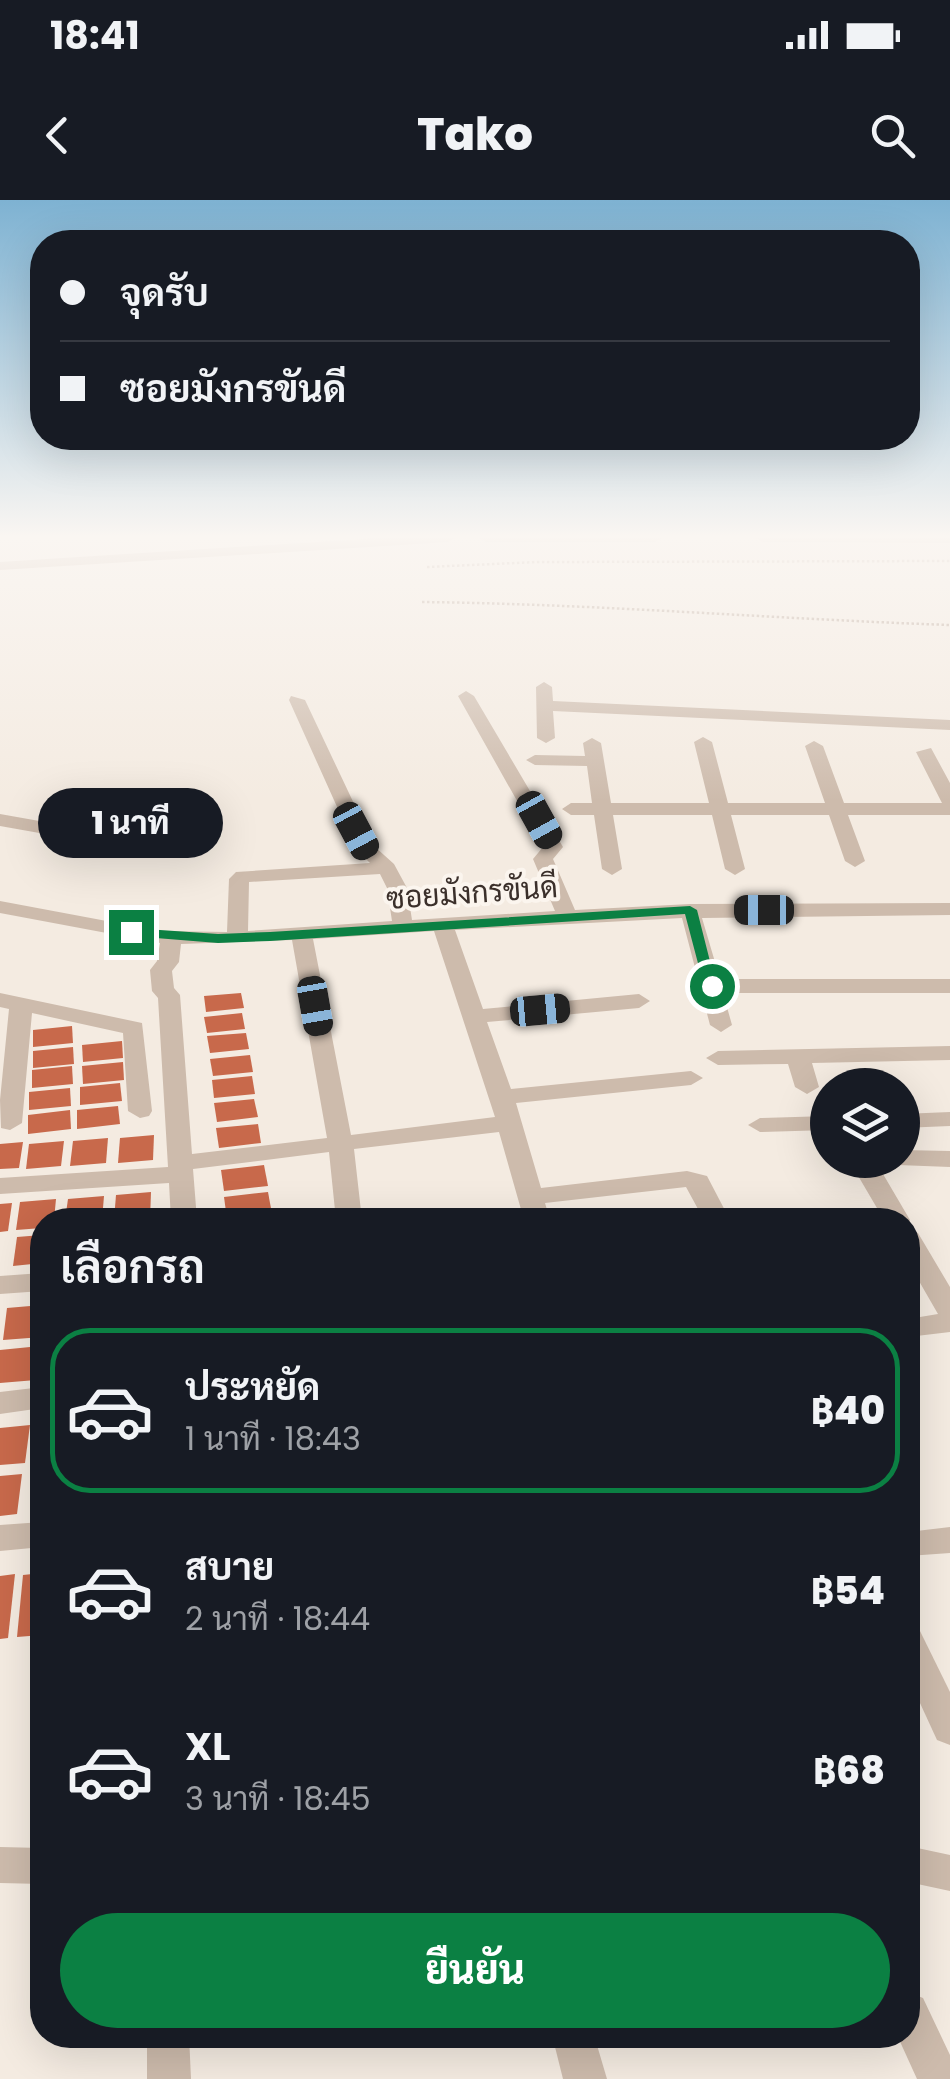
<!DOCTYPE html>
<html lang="th">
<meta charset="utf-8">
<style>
:root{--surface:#171b24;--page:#20242c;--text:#f1f3f6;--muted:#9ea1a6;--line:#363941;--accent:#0b8043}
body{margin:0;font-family:Poppins,Sarabun,sans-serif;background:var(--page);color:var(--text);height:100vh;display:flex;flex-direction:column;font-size:38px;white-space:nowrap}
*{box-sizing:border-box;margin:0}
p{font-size:32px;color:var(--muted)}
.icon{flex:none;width:55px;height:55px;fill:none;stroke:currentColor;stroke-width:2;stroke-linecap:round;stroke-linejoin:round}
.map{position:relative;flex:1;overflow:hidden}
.panel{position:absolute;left:30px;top:1008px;width:890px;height:840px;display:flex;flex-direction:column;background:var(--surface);border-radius:40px;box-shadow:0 10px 40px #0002}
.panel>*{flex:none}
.banner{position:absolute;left:30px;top:30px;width:890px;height:220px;border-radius:40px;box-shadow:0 10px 40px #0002;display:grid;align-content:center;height:220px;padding:0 30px;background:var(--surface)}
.controls{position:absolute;left:810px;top:868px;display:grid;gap:20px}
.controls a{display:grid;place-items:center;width:110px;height:110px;border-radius:50%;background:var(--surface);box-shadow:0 10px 40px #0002;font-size:50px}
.end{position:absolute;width:45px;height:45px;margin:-22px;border:12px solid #0b8043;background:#fff;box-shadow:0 0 0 5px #fff}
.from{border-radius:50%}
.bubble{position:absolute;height:70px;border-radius:35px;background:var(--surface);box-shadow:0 10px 40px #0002;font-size:32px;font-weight:800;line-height:70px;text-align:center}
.car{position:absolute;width:30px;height:60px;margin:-30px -15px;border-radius:12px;box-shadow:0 0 8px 2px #0007;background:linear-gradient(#222 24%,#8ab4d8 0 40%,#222 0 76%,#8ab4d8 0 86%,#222 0)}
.banner b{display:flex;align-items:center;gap:35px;height:95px;font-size:38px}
.banner b+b{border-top:2px solid var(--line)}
.banner i{width:25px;height:25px;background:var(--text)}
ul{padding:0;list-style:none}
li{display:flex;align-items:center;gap:30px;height:165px;margin:0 20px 15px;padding:0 10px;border:5px solid transparent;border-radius:40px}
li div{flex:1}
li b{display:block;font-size:38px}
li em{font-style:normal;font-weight:800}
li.active{border-color:var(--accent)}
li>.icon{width:90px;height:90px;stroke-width:1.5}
h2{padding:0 30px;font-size:45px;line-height:120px}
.cta{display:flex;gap:20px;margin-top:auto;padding:20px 30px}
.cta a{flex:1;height:115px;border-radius:60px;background:var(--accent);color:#fff;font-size:40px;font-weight:800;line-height:115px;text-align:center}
.status{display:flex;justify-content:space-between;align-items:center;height:70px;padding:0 50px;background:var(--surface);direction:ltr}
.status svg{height:28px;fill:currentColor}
header{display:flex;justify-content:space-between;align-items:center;height:130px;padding:0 30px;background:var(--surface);font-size:45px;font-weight:800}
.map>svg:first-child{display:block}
.building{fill:#c8694b}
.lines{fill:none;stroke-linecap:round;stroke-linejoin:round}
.path{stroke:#b9a596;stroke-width:2.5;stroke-dasharray:2.5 2.5;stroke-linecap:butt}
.minor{fill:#cdbbac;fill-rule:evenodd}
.route{fill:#0b8043}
.labels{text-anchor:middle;stroke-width:8;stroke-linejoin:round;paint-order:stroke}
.street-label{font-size:30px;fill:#3b302b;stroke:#fbf5ee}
</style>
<div class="status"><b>18:41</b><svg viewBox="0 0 49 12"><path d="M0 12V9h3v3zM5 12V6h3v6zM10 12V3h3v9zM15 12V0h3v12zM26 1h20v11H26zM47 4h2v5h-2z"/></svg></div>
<header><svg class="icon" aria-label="back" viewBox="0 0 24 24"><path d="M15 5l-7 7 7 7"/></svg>Tako<svg class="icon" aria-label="search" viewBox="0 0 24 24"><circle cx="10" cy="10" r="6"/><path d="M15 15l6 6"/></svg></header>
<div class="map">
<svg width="950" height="1879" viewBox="0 0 950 1879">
<rect width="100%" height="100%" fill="#f4ebe1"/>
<g class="building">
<path d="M241,793L244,808L206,812L204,796Z"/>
<path d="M242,813L245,829L207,833L204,817Z"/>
<path d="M72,826L73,843L33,847V830Z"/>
<path d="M246,833L249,849L210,853L207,836Z"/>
<path d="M122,841L123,858L83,862L82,845Z"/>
<path d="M73,847L74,864L33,868V851Z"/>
<path d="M250,855L253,872L213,876L210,859Z"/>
<path d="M123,862L124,880L83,884L82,866Z"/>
<path d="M72,866L73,884L32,888V870Z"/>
<path d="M252,876L255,894L214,898L212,880Z"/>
<path d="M120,883L122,901L80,905V887Z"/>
<path d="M70,888L71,906L29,910V892Z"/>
<path d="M254,899L258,917L217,922L214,903Z"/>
<path d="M118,906L120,924L77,929V910Z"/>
<path d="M70,910L71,929L28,934V915Z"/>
<path d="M258,924L261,943L219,948L216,928Z"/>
<path d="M154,935L153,960L118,963L120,938Z"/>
<path d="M108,938L106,963L70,966L73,941Z"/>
<path d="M64,941L61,966L26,969L29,944Z"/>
<path d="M23,942L19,968L0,969V944Z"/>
<path d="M264,965L268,986L224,991L221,970Z"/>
<path d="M151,992L150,1020H114L116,995Z"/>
<path d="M268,992L272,1014L227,1019L224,997Z"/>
<path d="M104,996L102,1020H65L68,999Z"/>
<path d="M56,999L54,1020H42V1028L16,1030L20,1002Z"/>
<path d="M12,1003L8,1031L0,1032V1004Z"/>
<path d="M42,1035V1063L13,1066L17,1037Z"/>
<path d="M42,1105V1137L3,1140L7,1108Z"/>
<path d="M40,1146L36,1180L0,1183V1150Z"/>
<path d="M30,1225L25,1263L0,1265V1228Z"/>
<path d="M42,1269V1309L30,1310L34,1270Z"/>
<path d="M22,1274L17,1314L0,1316V1276Z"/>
<path d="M42,1373V1435L17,1437L23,1375Z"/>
<path d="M15,1374L8,1438L0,1439V1376Z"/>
</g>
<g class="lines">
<g class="path">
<path d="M427,367L537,362L950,361"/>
<path d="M422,402C598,404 774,419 950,425"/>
</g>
<g class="minor">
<path d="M380,338H455L448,342L0,370V362Z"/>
<path d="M479,338H662L655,342H486Z"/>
<path d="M756,338H950V343L763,342Z"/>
<path d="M544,482L552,487L553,501L950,520V530L553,511L555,538L546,543L537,538L536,487Z"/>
<path d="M466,491L474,496L563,647L553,659L575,710L690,704L950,703V715L702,718L720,779H950V793H723L732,825L721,832L710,825L682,718L455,730L483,809L639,794L650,801L639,808L487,822L511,889L691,871L703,878L691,885L516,903L541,988L687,971L707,976L730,1020H704L686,987L545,1003L550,1020H524L499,932L354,949L362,1020H336L329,952L193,969L197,1020H171L169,983L0,994V978L168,967L158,798L152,791L150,770L157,761L160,743L0,713V701L160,731L227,732L229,679L236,672L370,663L356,649L289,500L291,496L305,500L374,646L394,664L407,688L412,720L555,711L533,659L543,647L458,496ZM380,674L387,688L392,721L248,731L249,682ZM434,731L495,917L351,935L313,739ZM292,740L327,938L192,954L180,795L174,788L172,771L179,762L181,744Z"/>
<path d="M703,537L712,542L728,603H825L805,546L814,541L823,546L844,603H942L916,552L931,548L950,583V615H848L865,661L855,667L845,661L829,615H731L745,669L735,675L725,669L712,615H613L622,669L612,675L602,669L594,615H571L562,609L571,603H592L587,566L535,565L526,560L535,555L585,556L583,543L592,538L601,543L611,603H709L694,542Z"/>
<path d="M0,614L180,646L190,652L180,658L0,626Z"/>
<path d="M0,793L142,823L152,911L149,916L140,918L128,911L123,833L32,813L22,923L10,930L1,928L0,900L9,809L0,807Z"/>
<path d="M950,846V860L812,863L819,887L807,894L795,887L788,864L718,865L706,858L718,851Z"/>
<path d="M950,912V926L902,928V914Z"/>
<path d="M828,916V930L760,932L748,925L760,918Z"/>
<path d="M902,950L950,951V967L898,965L884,969L883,974L910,1020L908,1024V1020H884L857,974L863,960H902Z"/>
<path d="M908,1030L918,1033L950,1087V1132L908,1137V1119L938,1114L908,1062Z"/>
<path d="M42,1073V1091L0,1094V1076Z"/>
<path d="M42,1187V1208L0,1214V1192Z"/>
<path d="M42,1322V1347L0,1351V1325Z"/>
<path d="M950,1327V1353L908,1356V1332Z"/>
<path d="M908,1427L920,1431L950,1492V1545L937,1540L908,1477Z"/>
<path d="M908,1646L950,1655V1691L908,1682Z"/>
<path d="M0,1647L42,1648V1684L0,1683Z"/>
<path d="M908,1792L923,1798L950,1855V1879H917L897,1835H908Z"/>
<path d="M147,1835H189L191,1879H147Z"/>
<path d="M552,1835H594L607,1879H563Z"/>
</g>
</g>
<linearGradient id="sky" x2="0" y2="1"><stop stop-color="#7eb2d2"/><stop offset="0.56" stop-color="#faf6f2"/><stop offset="1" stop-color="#faf6f2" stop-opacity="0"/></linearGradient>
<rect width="950" height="601" fill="url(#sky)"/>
<path class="route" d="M690,706L697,710L717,789L704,786L685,714L270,741L218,743L131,736L124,732L131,728L218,734L270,732Z"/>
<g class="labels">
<g class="street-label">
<text transform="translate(472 693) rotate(-4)" y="10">ซอยมังกรขันดี</text>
</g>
</g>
</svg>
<div class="controls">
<a><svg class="icon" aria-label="layers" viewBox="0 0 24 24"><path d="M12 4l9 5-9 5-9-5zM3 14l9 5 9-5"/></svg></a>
</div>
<i class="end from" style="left:712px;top:786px"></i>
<i class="end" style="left:131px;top:732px"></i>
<div class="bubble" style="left:38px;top:588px;width:185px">1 นาที</div>
<i class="car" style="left:539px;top:620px;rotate:151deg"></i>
<i class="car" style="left:356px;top:631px;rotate:152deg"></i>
<i class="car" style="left:764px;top:710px;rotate:270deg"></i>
<i class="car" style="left:315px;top:806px;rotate:170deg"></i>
<i class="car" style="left:540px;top:810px;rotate:85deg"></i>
<div class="banner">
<b><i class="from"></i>จุดรับ</b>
<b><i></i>ซอยมังกรขันดี</b>
</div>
<section class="panel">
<h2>เลือกรถ</h2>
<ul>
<li class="active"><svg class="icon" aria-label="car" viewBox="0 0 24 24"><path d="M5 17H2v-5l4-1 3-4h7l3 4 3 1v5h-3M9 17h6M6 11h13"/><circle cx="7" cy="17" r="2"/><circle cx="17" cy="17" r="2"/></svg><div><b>ประหยัด</b><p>1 นาที · 18:43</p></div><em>฿40</em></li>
<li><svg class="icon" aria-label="car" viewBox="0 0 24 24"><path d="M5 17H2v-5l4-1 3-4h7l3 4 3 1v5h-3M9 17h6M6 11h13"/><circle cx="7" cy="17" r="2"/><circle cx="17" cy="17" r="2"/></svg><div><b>สบาย</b><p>2 นาที · 18:44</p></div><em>฿54</em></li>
<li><svg class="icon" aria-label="car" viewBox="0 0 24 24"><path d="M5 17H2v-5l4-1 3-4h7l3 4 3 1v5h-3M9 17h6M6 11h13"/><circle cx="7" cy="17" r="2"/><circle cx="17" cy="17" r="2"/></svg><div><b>XL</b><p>3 นาที · 18:45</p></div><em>฿68</em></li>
</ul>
<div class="cta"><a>ยืนยัน</a></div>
</section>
</div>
